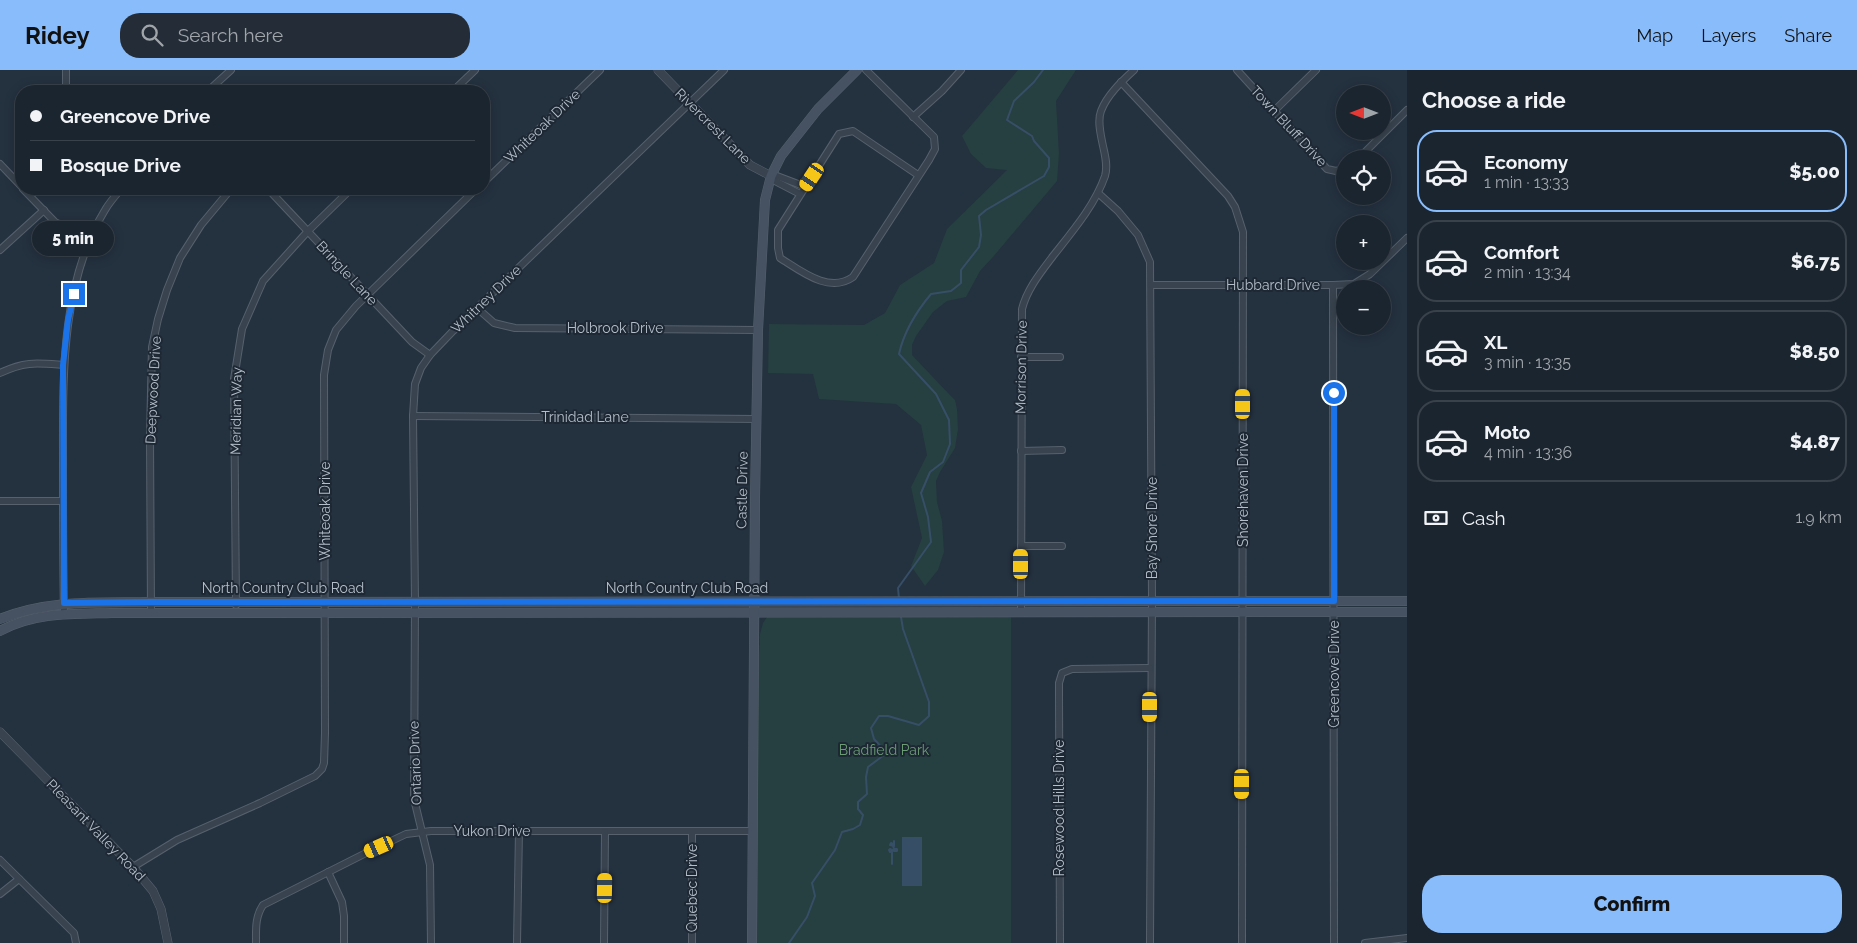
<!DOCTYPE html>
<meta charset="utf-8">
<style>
:root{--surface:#1b252f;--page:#242d37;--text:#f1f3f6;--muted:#a0a5aa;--line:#39424b;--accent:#89bcfb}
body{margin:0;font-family:Raleway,sans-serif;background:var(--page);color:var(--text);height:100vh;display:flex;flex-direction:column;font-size:19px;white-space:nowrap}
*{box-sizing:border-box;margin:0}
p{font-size:16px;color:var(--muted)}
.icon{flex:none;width:28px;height:28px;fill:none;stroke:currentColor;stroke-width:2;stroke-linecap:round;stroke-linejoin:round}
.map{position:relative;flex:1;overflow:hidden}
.drawer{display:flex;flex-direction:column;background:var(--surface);width:450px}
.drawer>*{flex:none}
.banner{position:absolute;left:15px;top:15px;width:475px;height:110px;border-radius:20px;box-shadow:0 2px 12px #0003,0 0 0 1px var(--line);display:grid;align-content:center;height:110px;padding:0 15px;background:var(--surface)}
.needle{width:32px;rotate:270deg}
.fabs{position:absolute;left:1336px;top:15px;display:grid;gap:10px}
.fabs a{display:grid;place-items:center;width:55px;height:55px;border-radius:50%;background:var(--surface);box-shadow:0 2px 12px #0003,0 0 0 1px var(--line);font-size:25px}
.end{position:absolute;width:22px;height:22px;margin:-11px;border:6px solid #1a73e8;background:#fff;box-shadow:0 0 0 2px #fff}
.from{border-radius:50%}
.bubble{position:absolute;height:35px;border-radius:18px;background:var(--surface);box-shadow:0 2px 12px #0003,0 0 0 1px var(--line);font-size:16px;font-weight:800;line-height:35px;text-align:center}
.car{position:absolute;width:15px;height:30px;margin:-15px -8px;border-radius:6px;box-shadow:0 0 4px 1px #0007;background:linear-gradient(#f5c518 24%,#345 0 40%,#f5c518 0 76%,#345 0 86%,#f5c518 0)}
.banner b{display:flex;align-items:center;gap:18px;height:48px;font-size:19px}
.banner b+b{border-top:1px solid var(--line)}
.banner i{width:12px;height:12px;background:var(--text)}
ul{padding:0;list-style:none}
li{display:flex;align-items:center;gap:15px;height:82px;margin:0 10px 8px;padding:0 5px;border:2px solid var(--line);border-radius:20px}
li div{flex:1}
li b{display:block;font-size:19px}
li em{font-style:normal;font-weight:800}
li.active{border-color:var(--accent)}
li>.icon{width:45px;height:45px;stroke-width:1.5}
h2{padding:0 15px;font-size:22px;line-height:60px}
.pay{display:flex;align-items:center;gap:12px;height:55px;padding:0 15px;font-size:19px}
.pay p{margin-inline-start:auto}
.cta{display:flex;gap:10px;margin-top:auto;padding:10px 15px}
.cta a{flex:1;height:58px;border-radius:20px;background:var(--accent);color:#111;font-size:20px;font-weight:800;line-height:58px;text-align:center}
header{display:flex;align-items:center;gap:30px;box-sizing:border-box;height:70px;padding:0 25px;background:var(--accent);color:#111}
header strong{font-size:24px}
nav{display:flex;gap:28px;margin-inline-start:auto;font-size:18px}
.search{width:350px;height:45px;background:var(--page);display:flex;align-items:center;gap:12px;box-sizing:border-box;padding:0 18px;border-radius:20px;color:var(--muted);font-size:19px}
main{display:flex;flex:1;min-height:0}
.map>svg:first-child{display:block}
.green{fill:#263f40}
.water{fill:#374e67}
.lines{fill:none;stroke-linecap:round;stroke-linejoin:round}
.stream{stroke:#374e67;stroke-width:2}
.minor-casing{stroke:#56616d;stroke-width:8}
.tertiary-casing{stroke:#56616d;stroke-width:9}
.secondary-casing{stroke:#56616d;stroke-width:10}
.minor{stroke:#38434f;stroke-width:6}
.tertiary{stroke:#38434f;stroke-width:8}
.secondary{stroke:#465262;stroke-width:9}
.route{stroke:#1a73e8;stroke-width:6}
.labels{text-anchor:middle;stroke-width:4;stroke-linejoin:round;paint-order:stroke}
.street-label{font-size:14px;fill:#b4beca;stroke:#1d2834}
.park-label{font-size:14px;fill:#6b9c73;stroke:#1d2834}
</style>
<header>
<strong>Ridey</strong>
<div class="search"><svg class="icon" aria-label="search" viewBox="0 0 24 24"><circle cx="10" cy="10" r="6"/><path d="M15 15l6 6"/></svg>Search here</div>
<nav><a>Map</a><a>Layers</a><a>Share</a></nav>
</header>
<main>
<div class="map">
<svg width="1407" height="873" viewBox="0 0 1407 873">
<rect width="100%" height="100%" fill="#24313f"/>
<g class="green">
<path d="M1018,0H1076L1056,31L1059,84L1057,111L993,187L980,201L966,227L947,231L933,242L916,266L912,275V285L948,323L955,330L957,339L958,359L955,378L940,402L936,411L937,432L942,451L944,482L938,500L925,516L911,496L922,468L911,417L927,385L921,355L896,334L819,329L813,304L768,303L769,254L864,255L885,243L900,215L934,193L947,159L1007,100L986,98L971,84L962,66Z"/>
<path d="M1011,546V873H755L757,623L760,564L763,553L767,547Z"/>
</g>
<rect class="water" x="902" y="767" width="20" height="49"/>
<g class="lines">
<g class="stream">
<path d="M899,529L898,518L931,472L928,447L921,423L930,402L943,392L950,374L949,350L936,324L899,284C904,261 916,242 931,224L951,221L961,213V200L979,177L981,165L979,146L986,140L1044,106L1049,97V88L1034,71L1032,66L1007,50L1014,31L1034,12L1043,0"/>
<path d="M893,774L894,781H897V779H894"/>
<path d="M893,774L891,773L890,775L894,776V771"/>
<path d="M892,780L890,779L889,780L890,782L892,781"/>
<path d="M892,794V780"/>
<path d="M789,873L807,847L815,826L812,813L835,780L842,762L853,759L860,755L863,745L858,739V732L867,724L866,707L868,697L884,685V680L874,669L871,658L879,646H888L919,655L929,646V632L903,559L901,547"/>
</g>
<g class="minor-casing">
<g id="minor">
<path d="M66,0V21"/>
<path d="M866,0L934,67L935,79L929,90L853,207C829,224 801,201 780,188L778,178V160L839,64L853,61L918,105"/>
<path d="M1237,0L1327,99L1336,101L1345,99"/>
<path d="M1121,12L1228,126L1235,137L1243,162L1242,873"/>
<path d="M208,21L231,0"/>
<path d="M453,21L475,0"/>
<path d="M1274,41L1316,0"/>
<path d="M913,47L942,21L961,0"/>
<path d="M1358,89L1407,40"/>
<path d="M0,94L21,116"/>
<path d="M771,106H777L806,117"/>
<path d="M771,106L775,111L800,124"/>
<path d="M484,112L600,0"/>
<path d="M23,119L55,152L90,169"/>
<path d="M268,119L412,272L430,285"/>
<path d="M1098,123L1118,141L1138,165L1150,192L1152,530L1150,873"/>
<path d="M0,180L44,140"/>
<path d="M1151,215H1333L1354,214L1370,204L1407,168"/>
<path d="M1333,215L1334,873"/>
<path d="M477,238L494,253L515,258L758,260"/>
<path d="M1021,287H1060"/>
<path d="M0,303C25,291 37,293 63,295"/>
<path d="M413,346L757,349"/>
<path d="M1021,381L1062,380"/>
<path d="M0,431H63"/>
<path d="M1021,476H1062"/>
<path d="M236,535L234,309L242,259L263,211L308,161L351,119"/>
<path d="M1021,542L1022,239C1027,219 1041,202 1053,186C1072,162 1095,135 1105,106C1108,96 1105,85 1103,76C1101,66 1097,51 1101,41C1107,25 1122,11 1134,0"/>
<path d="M151,543L150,367L152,277L158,249L167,220L180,188L201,155L231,119"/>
<path d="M64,544C63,494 63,443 63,392C63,309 60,214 105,140C109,133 115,126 121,119"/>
<path d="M692,762V873"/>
<path d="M0,790L74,863L76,873"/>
<path d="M133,797L177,770L260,733L315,706L322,699L324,693L325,663L324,305L328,280L336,260L356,236L476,119"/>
<path d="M328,802L342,832L344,846V873"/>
<path d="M0,824L19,809"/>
<path d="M256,873C256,859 255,847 263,835L366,783L406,764L431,761H753"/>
<path d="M431,873L430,795L414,729L415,532L413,346L415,314L421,298L430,285L453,261L724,0"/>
<path d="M517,873L519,761"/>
<path d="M604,873L605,762"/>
<path d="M1060,873L1059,625V613L1062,603L1072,599L1150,598"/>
<path d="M1365,873L1407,868"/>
</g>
</g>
<g class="tertiary-casing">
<g id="tertiary">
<path d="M658,0L750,95L771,106"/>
<path d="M0,662L133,797L153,821L161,839L168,873"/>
</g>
</g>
<g class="secondary-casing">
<g id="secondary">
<path d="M0,549C48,529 101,533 151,532L1407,531"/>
<path d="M0,561C34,542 74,544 112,543L1407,542"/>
<path d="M752,873L755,428L758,260L765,130L771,106L781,86L818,39L857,0"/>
</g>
</g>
<use href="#minor" class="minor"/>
<use href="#tertiary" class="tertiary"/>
<use href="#secondary" class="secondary"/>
</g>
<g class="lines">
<path class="route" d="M74,224L68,250L63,295L64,533L151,532L1334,531V323"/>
</g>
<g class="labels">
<g class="street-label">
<text transform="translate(542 56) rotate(-44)" y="5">Whiteoak Drive</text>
<text transform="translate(713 56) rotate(45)" y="5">Rivercrest Lane</text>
<text transform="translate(1289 56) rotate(47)" y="5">Town Bluff Drive</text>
<text transform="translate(347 203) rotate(47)" y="5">Bringle Lane</text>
<text x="1273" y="220">Hubbard Drive</text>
<text transform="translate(486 229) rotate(-44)" y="5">Whitney Drive</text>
<text x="615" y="263">Holbrook Drive</text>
<text transform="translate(1021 297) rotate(-89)" y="5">Morrison Drive</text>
<text transform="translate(153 320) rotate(-87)" y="5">Deepwood Drive</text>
<text transform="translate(236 341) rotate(-89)" y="5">Meridian Way</text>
<text x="585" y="352">Trinidad Lane</text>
<text transform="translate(742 420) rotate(-89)" y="5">Castle Drive</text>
<text transform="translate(1243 420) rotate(-90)" y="5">Shorehaven Drive</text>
<text transform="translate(325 441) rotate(-90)" y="5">Whiteoak Drive</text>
<text transform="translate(1152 458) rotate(-90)" y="5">Bay Shore Drive</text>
<text x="283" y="523">North Country Club Road</text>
<text x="687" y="523">North Country Club Road</text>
<text transform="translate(1334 604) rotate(-90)" y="5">Greencove Drive</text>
<text transform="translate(415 693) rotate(-92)" y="5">Ontario Drive</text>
<text transform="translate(1059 738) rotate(-90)" y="5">Rosewood Hills Drive</text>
<text transform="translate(96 760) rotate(46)" y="5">Pleasant Valley Road</text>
<text x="492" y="766">Yukon Drive</text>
<text transform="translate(692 818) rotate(-90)" y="5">Quebec Drive</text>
</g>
<g class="park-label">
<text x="884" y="685">Bradfield Park</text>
</g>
</g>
</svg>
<div class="fabs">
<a><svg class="needle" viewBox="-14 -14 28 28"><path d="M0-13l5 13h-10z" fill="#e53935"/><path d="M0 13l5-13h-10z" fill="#a0a5aa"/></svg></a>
<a><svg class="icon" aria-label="locate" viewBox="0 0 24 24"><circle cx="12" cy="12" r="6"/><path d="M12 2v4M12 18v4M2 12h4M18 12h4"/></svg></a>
<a>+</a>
<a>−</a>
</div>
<i class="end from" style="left:1334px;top:323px"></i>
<i class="end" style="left:74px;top:224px"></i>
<div class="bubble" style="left:32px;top:151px;width:82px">5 min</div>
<i class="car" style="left:812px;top:107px;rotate:214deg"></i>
<i class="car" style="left:1243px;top:334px;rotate:0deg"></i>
<i class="car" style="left:1021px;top:494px;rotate:0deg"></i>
<i class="car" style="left:1150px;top:637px;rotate:180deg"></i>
<i class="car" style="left:1242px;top:714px;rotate:180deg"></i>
<i class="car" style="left:379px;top:777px;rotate:246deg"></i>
<i class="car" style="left:605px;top:818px;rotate:1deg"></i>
<div class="banner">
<b><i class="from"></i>Greencove Drive</b>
<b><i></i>Bosque Drive</b>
</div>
</div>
<section class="drawer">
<h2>Choose a ride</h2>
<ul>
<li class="active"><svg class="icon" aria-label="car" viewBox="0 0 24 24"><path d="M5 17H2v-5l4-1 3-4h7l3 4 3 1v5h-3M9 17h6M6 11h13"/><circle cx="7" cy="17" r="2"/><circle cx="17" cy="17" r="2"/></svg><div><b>Economy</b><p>1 min · 13:33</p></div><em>$5.00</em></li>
<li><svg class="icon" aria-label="car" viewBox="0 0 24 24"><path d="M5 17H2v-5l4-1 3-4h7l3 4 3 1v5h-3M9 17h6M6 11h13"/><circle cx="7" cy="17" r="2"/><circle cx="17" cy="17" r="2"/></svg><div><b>Comfort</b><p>2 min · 13:34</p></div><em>$6.75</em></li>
<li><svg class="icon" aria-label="car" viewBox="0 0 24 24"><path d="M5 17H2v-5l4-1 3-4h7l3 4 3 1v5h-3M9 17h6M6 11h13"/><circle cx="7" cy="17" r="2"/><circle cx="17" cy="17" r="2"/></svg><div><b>XL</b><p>3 min · 13:35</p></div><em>$8.50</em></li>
<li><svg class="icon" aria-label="car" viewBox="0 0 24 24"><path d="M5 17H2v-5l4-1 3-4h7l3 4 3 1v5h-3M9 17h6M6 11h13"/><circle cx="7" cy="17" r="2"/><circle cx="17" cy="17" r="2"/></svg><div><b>Moto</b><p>4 min · 13:36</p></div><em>$4.87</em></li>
</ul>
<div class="pay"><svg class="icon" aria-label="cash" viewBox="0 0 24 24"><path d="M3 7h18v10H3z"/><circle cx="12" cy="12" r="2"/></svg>Cash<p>1.9 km</p></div>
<div class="cta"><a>Confirm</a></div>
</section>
</main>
